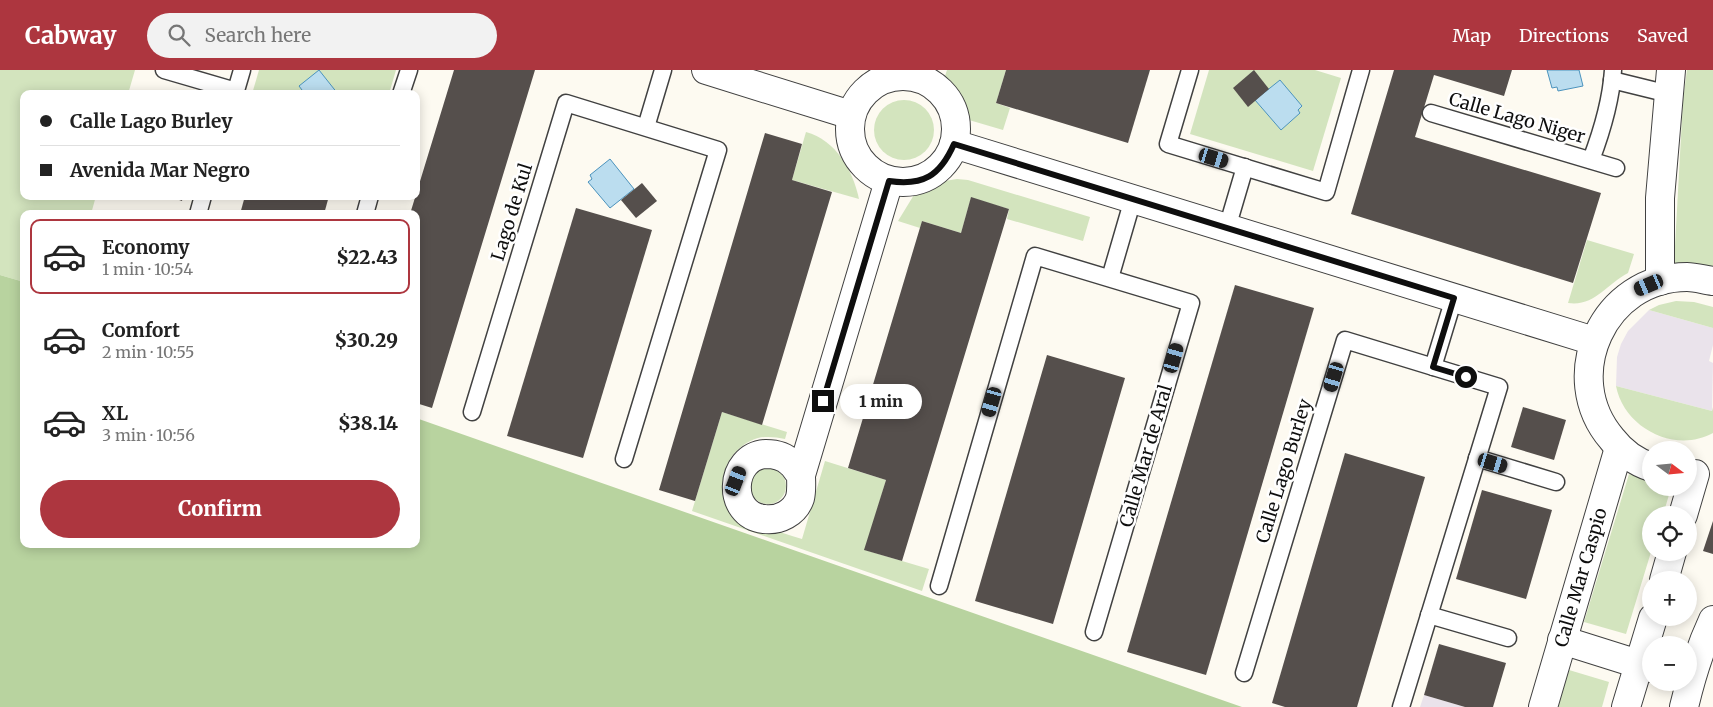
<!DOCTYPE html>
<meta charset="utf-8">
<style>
:root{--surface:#fff;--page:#f2f2f2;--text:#222;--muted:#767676;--line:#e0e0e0;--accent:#ad363f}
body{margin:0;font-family:Merriweather,serif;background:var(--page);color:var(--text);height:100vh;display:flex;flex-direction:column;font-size:19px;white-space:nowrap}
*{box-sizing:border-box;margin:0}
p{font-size:16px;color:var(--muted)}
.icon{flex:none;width:28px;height:28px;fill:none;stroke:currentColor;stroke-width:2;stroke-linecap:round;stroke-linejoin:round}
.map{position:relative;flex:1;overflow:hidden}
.details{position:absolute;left:20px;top:140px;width:400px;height:338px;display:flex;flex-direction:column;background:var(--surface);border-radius:10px;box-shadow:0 2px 12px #0003}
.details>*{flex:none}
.hud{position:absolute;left:20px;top:20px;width:400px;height:110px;border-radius:10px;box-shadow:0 2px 12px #0003;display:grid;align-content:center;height:110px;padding:0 20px;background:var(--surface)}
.needle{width:32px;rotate:106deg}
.controls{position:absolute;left:1642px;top:371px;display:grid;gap:10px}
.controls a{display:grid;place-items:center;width:55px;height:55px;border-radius:50%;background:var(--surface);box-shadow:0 2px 12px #0003;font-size:25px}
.end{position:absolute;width:22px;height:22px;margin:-11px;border:6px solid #0e0e0e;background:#fff;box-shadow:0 0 0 2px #fff}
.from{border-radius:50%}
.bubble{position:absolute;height:35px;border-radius:18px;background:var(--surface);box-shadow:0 2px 12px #0003;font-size:16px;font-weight:800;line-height:35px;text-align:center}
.car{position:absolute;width:15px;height:30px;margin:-15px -8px;border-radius:6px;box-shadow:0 0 4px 1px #0007;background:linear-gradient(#222 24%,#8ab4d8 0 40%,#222 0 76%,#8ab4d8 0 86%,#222 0)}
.hud b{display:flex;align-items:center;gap:18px;height:48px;font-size:19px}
.hud b+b{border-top:1px solid var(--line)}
.hud i{width:12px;height:12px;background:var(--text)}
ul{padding:9px 0 0;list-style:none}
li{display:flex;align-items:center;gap:15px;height:75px;margin:0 10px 8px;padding:0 10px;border:2px solid transparent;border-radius:10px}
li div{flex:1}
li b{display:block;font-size:19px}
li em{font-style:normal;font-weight:800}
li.current{border-color:var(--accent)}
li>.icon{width:45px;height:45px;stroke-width:1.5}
.button{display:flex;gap:10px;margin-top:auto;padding:10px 20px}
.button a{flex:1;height:58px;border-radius:30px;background:var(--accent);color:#fff;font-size:20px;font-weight:800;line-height:58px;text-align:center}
header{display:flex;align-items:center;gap:30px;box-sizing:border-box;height:70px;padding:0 25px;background:var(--accent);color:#fff}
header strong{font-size:24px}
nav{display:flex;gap:28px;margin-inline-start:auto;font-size:18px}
.search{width:350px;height:45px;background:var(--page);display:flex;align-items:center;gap:12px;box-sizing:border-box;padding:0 18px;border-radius:28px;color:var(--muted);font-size:19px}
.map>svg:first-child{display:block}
.industrial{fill:#eae3eb}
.green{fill:#d3e4be}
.forest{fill:#b8d39f}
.water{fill:#bbddef;stroke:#4b93bd}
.building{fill:#554f4c}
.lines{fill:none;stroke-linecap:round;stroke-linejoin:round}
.service-casing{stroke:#414141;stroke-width:19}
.minor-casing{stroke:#414141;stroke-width:30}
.service{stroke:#fff;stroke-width:16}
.minor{stroke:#fff;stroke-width:28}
.route{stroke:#0e0e0e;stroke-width:6}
.labels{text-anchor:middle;stroke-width:5;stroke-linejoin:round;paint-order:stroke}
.street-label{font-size:18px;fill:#0e0e0e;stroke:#fff}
</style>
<header>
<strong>Cabway</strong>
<div class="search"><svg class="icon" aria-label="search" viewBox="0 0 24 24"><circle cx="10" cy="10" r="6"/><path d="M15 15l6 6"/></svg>Search here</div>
<nav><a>Map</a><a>Directions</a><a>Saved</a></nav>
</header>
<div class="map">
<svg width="1713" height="637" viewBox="0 0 1713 637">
<rect width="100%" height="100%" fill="#fdfaf1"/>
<g class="industrial">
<path d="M1649,240L1713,258V275L1709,291L1713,293L1712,341L1616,316L1617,287L1621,274L1628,261Z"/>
<path d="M1424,625L1465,637H1420Z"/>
</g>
<g class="green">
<path d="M0,0H135L128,24H24V126H96L91,144H24V212L0,205Z"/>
<path d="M259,0H396L389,24H252Z"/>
<path d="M947,0H1006L996,33L1010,38L1003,60L969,50L945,6Z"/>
<path d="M1209,0H1315L1341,8L1313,101L1190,64Z"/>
<path d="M1687,0H1713V206L1688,201L1674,194L1683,30Z"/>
<circle cx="904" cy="60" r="30"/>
<path d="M806,62C836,70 853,101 859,129L792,110Z"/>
<path d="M957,109L968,110L1090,147L1083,171L1007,149L1009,139L971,128L961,163L922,151L920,158L898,151L920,115Z"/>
<path d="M1587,170L1634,184L1628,203C1607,214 1594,237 1568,233Z"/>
<path d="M1676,231L1694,232L1713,237V258L1649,240L1659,235Z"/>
<path d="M1616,316L1712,341L1713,337V363C1675,384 1624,358 1616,316Z"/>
<path d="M722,342L787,362L785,369C776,367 767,366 758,368C731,376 716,405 726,432C728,437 731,444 736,448C739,451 746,452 750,453C768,458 785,464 802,469L825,391L886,410L865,480L929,499L922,521L692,441Z"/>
<circle cx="768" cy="416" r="18"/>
<path d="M1629,404L1651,410V418H1671L1663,445H1651V482L1626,564L1584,552Z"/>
<path d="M1569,600L1609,612L1602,637H1558Z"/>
</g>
<path class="forest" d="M0,205L24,212V474H416V348L1242,637H0Z"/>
<g class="water">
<path d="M319,0L338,24H298L302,20L299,16Z"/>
<path d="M1547,0H1579L1583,16L1558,21L1557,17L1552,18Z"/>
<path d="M1280,10L1302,36L1298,40L1300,43L1281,60L1255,30Z"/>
<path d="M610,89L634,119L610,138L588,112L592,109L590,105Z"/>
</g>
<g class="building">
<path d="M454,0H535L432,338L416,333V144H410Z"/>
<path d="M1006,0H1150L1128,73L996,33Z"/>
<path d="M1254,0L1269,19L1248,37L1233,18Z"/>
<path d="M1394,0H1512L1504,26L1434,5L1415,67L1601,123L1573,213L1351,144Z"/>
<path d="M765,63L802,74L792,110L832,122L762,355L722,342L695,431L659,420Z"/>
<path d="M642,113L657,131L636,148L621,130Z"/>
<path d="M168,126H183L182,131Z"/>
<path d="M245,126H329L324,144H240Z"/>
<path d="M971,127L1009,139L902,491L864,480L886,410L848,398L922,151L961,163Z"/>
<path d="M576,138L652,160L583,388L507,366Z"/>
<path d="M1235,215L1314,238L1206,605L1127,582Z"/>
<path d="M1047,285L1125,308L1053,554L975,531Z"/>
<path d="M1523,337L1566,350L1554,390L1511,377Z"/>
<path d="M1345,383L1425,407L1357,637H1285L1272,633Z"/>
<path d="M1482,420L1552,440L1526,529L1456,509Z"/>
<path d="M1713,451V484L1703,481Z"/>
<path d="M1439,574L1506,593L1493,637H1465L1424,625Z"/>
</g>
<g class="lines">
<g class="service-casing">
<g id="service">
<path d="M164,0L236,21"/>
<path d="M1190,0L1168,74L1326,122L1361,0"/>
<path d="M1612,10L1669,24"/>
<path d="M235,24L242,0"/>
<path d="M401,24L409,0"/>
<path d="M1431,43L1616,98"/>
<path d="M646,57L663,0"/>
<path d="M1591,90C1602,61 1611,32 1613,0"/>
<path d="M198,144L203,126"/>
<path d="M365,144L370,126"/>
<path d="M1227,158L1245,97"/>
<path d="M1110,208L1133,129"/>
<path d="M1433,297L1454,228"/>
<path d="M472,342L566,33L718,80L624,389"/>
<path d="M1477,388L1556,412"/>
<path d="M939,516L1035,186L1191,233L1094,562"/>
<path d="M1429,545L1508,568"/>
<path d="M1244,603L1345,270L1499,317L1401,637"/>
</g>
</g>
<g class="minor-casing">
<g id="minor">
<path d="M706,0L851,45"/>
<circle cx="903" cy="59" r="53"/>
<path d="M954,74L1594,271"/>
<path d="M1660,211V128L1671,0"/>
<path d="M1651,397C1636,392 1622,382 1612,369C1558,306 1604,207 1687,207C1695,207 1705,210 1713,211"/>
<path d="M801,405C797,401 795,396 791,393C784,386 775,384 766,384C729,386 726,445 764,449C779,451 795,443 800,428C802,420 801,412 801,405L889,111"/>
<path d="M1683,445L1695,404"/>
<path d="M1664,510L1672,482"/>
<path d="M1562,570L1651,598"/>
<path id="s1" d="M1543,637L1619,378"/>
<path d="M1626,637L1653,548"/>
<path d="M1684,637C1691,607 1700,578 1713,550"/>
</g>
</g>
<use href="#service" class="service"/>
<use href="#minor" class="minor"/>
</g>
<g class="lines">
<path class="route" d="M823,331L889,111C923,116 940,106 954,74L1454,228L1433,297L1466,307"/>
</g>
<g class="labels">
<g class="street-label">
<text transform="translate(1517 48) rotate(16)" y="6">Calle Lago Niger</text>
<text transform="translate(512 142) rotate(-73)" y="6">Lago de Kul</text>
<text transform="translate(1146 386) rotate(-74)" y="6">Calle Mar de Aral</text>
<text transform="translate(1284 401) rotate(-73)" y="6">Calle Lago Burley</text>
<text dy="6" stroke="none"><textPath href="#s1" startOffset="135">Calle Mar Caspio</textPath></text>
</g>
</g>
</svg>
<div class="controls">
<a><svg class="needle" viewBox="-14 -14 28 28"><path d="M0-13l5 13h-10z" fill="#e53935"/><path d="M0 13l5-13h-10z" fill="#767676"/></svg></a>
<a><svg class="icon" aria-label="locate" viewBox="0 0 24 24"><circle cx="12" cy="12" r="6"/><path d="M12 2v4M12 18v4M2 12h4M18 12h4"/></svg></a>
<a>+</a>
<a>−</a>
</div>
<i class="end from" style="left:1466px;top:307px"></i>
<i class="end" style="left:823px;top:331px"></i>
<div class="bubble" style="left:840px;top:314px;width:82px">1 min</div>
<i class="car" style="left:1214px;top:88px;rotate:107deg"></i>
<i class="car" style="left:1649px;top:215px;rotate:247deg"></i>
<i class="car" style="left:1174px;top:288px;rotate:16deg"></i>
<i class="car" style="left:1334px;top:307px;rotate:197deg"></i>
<i class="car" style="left:992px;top:332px;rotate:196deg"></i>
<i class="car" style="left:1493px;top:393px;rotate:107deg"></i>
<i class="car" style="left:736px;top:411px;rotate:21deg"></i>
<div class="hud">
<b><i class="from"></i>Calle Lago Burley</b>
<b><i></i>Avenida Mar Negro</b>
</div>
<section class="details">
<ul>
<li class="current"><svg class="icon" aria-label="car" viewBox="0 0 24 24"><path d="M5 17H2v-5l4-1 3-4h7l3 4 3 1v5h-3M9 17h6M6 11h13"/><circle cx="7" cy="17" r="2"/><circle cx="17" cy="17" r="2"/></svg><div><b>Economy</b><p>1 min · 10:54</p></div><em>$22.43</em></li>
<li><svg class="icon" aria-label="car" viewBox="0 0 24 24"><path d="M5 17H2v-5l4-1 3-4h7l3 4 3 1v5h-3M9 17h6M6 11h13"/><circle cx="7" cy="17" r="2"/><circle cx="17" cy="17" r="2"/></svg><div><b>Comfort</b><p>2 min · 10:55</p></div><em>$30.29</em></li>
<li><svg class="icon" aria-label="car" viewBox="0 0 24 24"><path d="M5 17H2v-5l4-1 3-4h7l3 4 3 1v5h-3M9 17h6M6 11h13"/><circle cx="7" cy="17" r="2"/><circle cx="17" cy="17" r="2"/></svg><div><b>XL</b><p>3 min · 10:56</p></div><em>$38.14</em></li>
</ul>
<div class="button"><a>Confirm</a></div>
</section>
</div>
